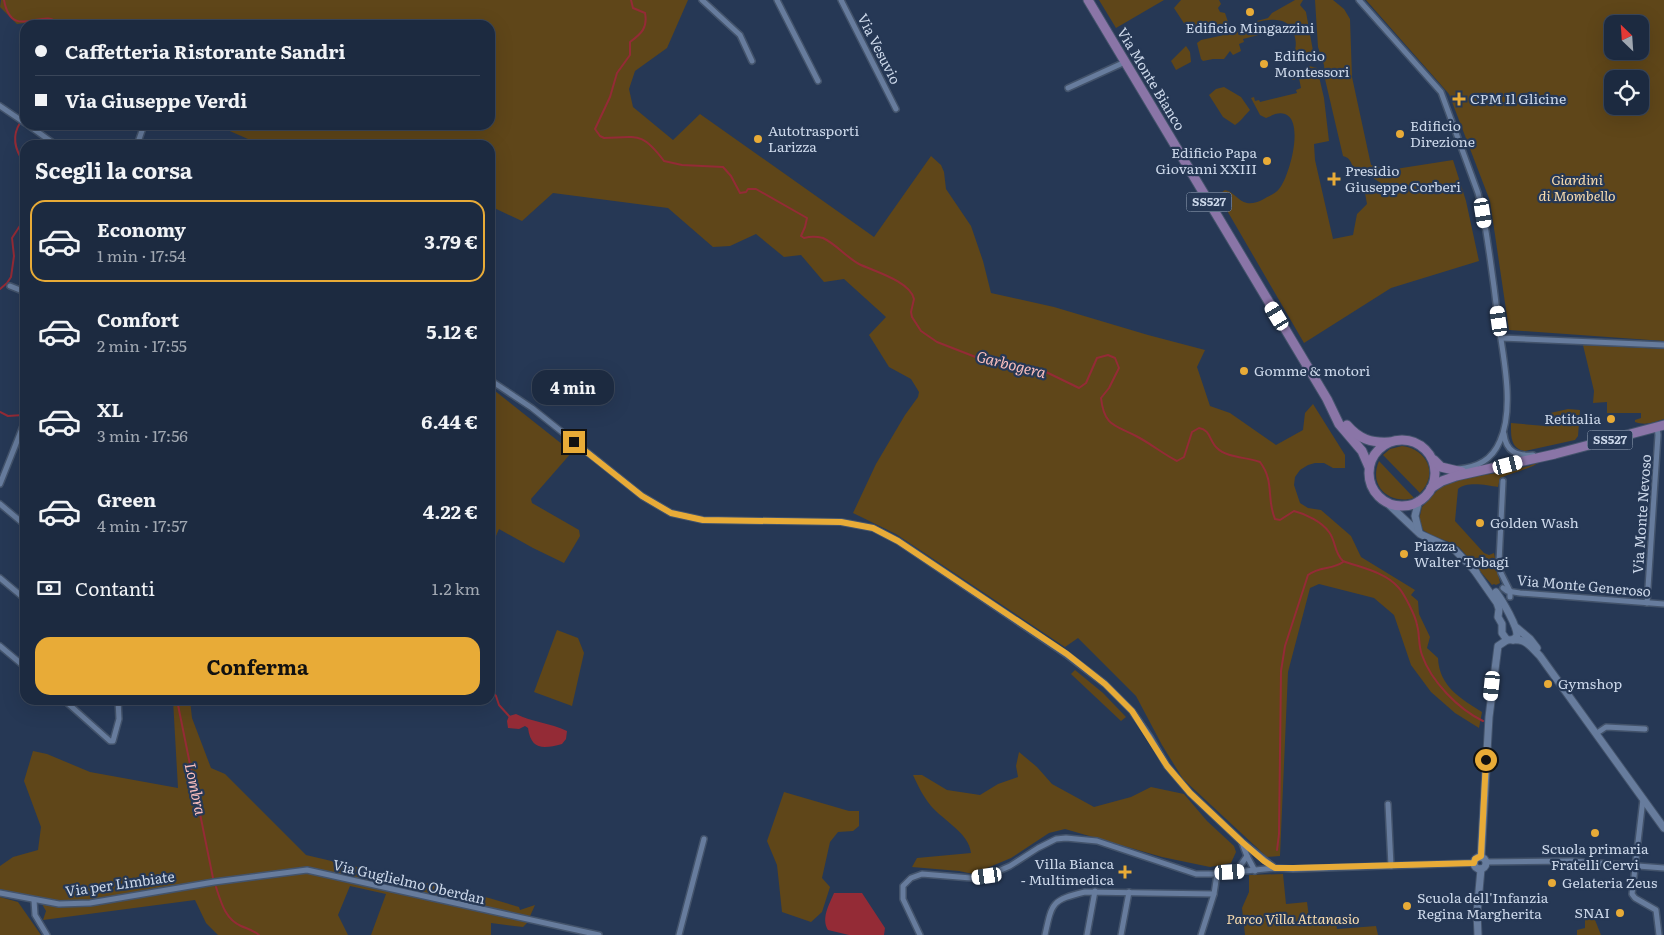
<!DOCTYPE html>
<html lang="it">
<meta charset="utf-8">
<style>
:root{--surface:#1c2a40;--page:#29364b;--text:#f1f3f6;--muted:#a0a7b1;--line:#3a4659;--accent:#e8ab37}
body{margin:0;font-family:Literata,serif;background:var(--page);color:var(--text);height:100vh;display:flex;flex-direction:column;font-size:19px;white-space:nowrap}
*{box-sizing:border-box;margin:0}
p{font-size:16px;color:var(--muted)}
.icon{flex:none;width:28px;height:28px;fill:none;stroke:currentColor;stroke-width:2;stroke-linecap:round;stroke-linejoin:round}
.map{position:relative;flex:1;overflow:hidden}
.sheet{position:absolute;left:20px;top:140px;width:475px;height:565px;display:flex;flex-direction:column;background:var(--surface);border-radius:15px;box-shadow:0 5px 20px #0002,0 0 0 1px var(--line)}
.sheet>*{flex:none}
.top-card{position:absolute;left:20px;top:20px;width:475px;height:110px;border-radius:15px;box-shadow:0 5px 20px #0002,0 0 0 1px var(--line);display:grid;align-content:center;height:110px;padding:0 15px;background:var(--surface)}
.needle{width:32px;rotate:335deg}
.fabs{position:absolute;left:1604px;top:15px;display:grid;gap:10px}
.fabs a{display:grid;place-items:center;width:45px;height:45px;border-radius:10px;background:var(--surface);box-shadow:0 5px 20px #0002,0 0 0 1px var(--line);font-size:25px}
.end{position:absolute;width:22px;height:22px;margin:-11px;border:6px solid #e8ab37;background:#111;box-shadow:0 0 0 2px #111}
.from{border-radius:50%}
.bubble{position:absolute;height:35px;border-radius:15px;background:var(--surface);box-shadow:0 5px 20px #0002,0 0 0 1px var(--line);font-size:16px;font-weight:700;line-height:35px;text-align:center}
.car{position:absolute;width:15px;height:30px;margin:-15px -8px;border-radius:6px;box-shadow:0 0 4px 1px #0007;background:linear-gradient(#fff 24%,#345 0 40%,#fff 0 76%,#345 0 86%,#fff 0)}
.top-card b{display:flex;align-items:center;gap:18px;height:48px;font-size:19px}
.top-card b+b{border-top:1px solid var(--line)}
.top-card i{width:12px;height:12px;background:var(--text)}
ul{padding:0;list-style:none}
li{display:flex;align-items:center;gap:15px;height:82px;margin:0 10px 8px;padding:0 5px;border:2px solid transparent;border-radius:15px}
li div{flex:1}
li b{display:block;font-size:19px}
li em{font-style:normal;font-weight:700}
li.on{border-color:var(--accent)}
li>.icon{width:45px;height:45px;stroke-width:1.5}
h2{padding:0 15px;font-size:22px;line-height:60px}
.pay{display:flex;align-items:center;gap:12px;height:55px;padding:0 15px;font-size:19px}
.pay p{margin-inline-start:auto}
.button{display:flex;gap:10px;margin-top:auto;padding:10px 15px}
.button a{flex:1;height:58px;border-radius:15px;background:var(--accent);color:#111;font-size:20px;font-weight:700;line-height:58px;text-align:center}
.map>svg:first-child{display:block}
.green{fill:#5f4619;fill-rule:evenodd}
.water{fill:#942b36}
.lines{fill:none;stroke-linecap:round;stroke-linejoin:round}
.stream{stroke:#942b36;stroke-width:2}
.minor-casing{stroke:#43536b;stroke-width:8}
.tertiary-casing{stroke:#43536b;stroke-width:9}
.primary-casing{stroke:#43536b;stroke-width:11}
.minor{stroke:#677c9d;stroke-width:5}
.tertiary{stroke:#677c9d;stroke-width:7}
.primary{stroke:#8a75a7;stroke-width:9}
.route{stroke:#e8ab37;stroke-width:6}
.poi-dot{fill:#e8ab37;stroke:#263855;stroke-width:2}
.labels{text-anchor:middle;stroke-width:4.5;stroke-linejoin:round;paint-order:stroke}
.shield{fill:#263855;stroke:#9aa8bd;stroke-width:1}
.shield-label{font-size:12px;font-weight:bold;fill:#ccd8ea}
.poi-label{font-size:14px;fill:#ccd8ea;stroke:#263855;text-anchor:start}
.street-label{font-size:14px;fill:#ccd8ea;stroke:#263855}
.park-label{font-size:14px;font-style:italic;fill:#f8dbad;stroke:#263855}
.water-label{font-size:15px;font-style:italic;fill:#f9bebd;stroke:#263855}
</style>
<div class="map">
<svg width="1664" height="935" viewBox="0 0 1664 935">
<rect width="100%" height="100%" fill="#263855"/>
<g class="green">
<path d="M1,0H688L667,48L635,71L629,89L633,107L673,140L700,114L874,237L931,156L941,165L944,172L946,189L971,226L983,261L991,293L1054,307L1148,335L1205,350L1197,367L1210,406L1230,413L1276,445L1303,430L1305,413L1313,404L1345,455V468H1333L1324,463H1315L1308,465L1300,470L1295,477L1294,485L1300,503L1308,508L1321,510L1351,536L1361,557L1415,590L1411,595L1418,601L1419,614L1430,637L1427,648L1438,658C1439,686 1461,699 1482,712L1479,728L1455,713L1431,692L1411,665L1394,615L1374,598L1319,584L1310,588L1288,672L1280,856L1267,857L1183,779L1162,745L1136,696L1078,638L1065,647L896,534L853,513L876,464L905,415L918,397L919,392L911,379L889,367L869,335L886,317L844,279L824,282L801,255L784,257L756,234L730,246L713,247L668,208L553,193L522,221L490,206V145H262L216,125H490V25H40L31,22L17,24L0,7Z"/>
<path d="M1099,0H1164L1116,28Z"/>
<path d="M1181,0H1219L1221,4L1218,8L1220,12L1225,13L1229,25L1191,34L1174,8Z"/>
<path d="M1295,0H1303L1300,5L1306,12L1315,62L1293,57C1296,48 1297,43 1294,34C1287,11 1260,22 1242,25L1268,18L1272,13Z"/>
<path d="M1315,0H1333L1344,9L1350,19L1352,77L1371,165L1389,170L1453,160L1466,201L1479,261L1391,288L1304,343L1218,195L1225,190C1234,192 1238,201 1247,203C1252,204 1258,202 1262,200C1267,197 1275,194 1279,189C1289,178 1305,121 1285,114C1278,112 1273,115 1266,118L1260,115L1251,98L1254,97L1255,101L1259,100L1260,102L1297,93L1296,90L1301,88L1299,78L1292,80L1298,73L1306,74L1309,66L1317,68L1324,98L1329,141L1314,144L1315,160L1333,239L1353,235L1357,214L1367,204L1365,193L1370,187L1381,183L1368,175L1354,170C1351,163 1351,158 1343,156L1325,79L1324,65L1318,47Z"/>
<path d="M1366,0H1664V341L1509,330L1490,201L1449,94ZM1612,24H1640V51H1612ZM1612,79H1640V106H1612Z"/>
<path d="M1270,25V32L1243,39L1244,42L1239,44L1241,51L1233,55L1230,51L1224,59H1213L1203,61L1201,59L1197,43L1201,40Z"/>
<path d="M1186,46L1190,52L1191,62L1176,70L1171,61Z"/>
<path d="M1224,87L1241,97L1250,110C1244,116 1242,120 1235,125L1223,117L1209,95L1216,89Z"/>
<path d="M1583,345L1664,349V419C1654,422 1646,426 1635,422V420L1641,418V413H1607V402L1593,403L1594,391Z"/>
<path d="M490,387L572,452L531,499L532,503L579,530L580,536L564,563L533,548L499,529L490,550Z"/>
<path d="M1568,409L1580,410L1578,436L1575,440L1525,451C1510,449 1511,435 1511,423L1545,426L1546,414Z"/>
<path d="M1402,446C1427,449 1439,474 1420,493L1383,455L1390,449Z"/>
<path d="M1543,460C1529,470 1516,471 1500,478L1498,487C1487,485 1466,481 1458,489L1455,521L1484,553L1489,555L1494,553L1500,583L1496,585L1494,584L1492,585L1459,547L1449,542L1431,535L1423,530L1419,520L1422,507L1444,483L1457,479L1491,474L1529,466Z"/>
<path d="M1379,461L1414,498C1389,505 1368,486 1379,461Z"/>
<path d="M557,630L578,638L584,653L572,706L534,692Z"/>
<path d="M1075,670L1103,693L1126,717L1121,721L1071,674Z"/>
<path d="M173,700H190L192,718L211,768L225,774L306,855L489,898L519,907L520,910L535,905L527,923L523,927L491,923V935H371L386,894L350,886L338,915L348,935H218L206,923L195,900L43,920L46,911L39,899L0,889V866L13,857L38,850L41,827L24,781L33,751L47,754L90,772L178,788Z"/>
<path d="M1019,752L1037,767L1052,784L1094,807L1131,797L1151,787L1184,794L1207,821L1234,846L1236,852L1231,863L1210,867L1162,857L1065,829L1049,833L1011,858L973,874L959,871L912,867L917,858L971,853C969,833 944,821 931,806C923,796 918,786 913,775H922L947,790L980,795L998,784L1018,777L1016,766Z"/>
<path d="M784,792L849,811H859V826L853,831L838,832L830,842L822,878L830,887L822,912L811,922L782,912L777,865L767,841Z"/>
<path d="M1283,874L1286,904L1307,902L1309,917L1330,915L1335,916L1337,929L1376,926L1378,935H1245L1242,908L1249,892V875Z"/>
<path d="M0,897L18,902L41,935H0Z"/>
<path d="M1593,915L1601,935H1577V930L1585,928V916Z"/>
</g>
<g class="water">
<path d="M516,714C532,722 550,723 567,731L566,739L562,744C543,749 531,750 528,728L525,726L519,729L508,728L507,721L509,716Z"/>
<path d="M834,893H862L885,928L884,935H849L828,930C821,918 829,905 834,893Z"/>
</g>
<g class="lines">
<g class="stream">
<path d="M4,0C12,44 46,4 59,25"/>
<path d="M631,0L633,8L645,13C648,28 641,34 630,42V55L617,73L610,97L595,129L600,136L604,138C639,137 642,132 664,161L682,165L723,167L731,176L740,193L746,192L748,189H756L807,218L805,227L801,236L804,238C811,236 816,236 823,238C836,244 846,257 859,264C873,271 910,281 914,299L911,312L912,317L921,331L937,342L991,363L1008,366L1019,365L1042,370L1079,388L1086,383L1097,358L1108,355L1115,358L1119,368L1109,388L1101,398C1104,426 1115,425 1136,436C1150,443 1163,454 1177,461L1184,457L1192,432L1199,428C1211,430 1209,441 1217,448C1227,458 1247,457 1260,462C1275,482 1266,498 1275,519L1280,520L1294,511C1306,514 1322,522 1329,532C1336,541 1334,553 1343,561C1362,568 1385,572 1398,587C1404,593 1416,617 1417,625C1420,635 1418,645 1422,655C1431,681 1458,709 1483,721"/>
<path d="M24,117L25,116"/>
<path d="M20,123C11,137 16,152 25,164"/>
<path d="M0,289L7,283L11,277L14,256L12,238L25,218"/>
<path d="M0,412L8,416L23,415"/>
<path d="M490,689L496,696L499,705L509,716"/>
<path d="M177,700L213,878"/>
<path d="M1277,850L1279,834L1281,671L1285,646L1308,575C1320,566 1332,570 1343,562"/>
<path d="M216,887C221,902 225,919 241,926C248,929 253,930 259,935"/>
</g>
<g class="minor-casing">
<g id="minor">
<path d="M702,0L740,35L752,61"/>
<path d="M777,0L818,81"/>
<path d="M841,0L896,109"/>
<path d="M1359,0L1441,92L1478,193L1483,213C1489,249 1494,284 1498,320C1503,355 1515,408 1500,441C1492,460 1478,467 1458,469"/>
<path d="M1068,88L1125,62"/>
<path d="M0,106L25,123"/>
<path d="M28,125L56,145"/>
<path d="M137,145L144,125"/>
<path d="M10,286L25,292"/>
<path d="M1501,338L1664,345"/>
<path d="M490,380L532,408L642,496L671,513L703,520L841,522L873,528L898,541L1067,655L1105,684L1132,711L1150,737L1167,766L1190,793L1242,842L1275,868"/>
<path d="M1504,434C1506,452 1517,456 1533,455"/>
<path d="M1503,481L1499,562L1501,573L1510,591V597"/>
<path d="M0,484L25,421"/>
<path d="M0,504L25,525"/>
<path d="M0,578L25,599"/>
<path d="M1503,588L1507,591L1520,593L1664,604"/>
<path d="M1647,603L1658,435L1657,427"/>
<path d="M0,646L25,667"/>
<path d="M64,700L110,741H113L119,719L118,700"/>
<path d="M1597,733L1606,727L1645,729"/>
<path d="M1643,799L1632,894L1635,898L1656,910L1659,935"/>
<path d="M1388,804L1391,866"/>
<path d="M1242,843L1247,856L1255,871"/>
<path d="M1486,862L1572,861L1664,868"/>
<path d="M1233,871L1240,866L1247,856"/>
<path d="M0,893L59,904L90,903L214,882L307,870L599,935"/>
<path d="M34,900L35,915L47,935"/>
<path d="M679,935L704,839"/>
<path d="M920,935L903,899V886L911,878L922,874L971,878L987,876L1010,866L1038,848L1056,839L1066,838L1097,841L1196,874H1217L1275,868L1293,869L1473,863"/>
<path d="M1045,935C1052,902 1052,900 1085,892L1214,894"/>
<path d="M1087,935L1095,891"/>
<path d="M1121,935L1129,892"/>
<path d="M1201,935L1214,894L1217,874"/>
</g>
</g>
<g class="tertiary-casing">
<g id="tertiary">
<path d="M1385,501L1420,534L1455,550L1476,572"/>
<path d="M1419,532L1415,516L1419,500"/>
<path d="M1474,570L1497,603L1499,609L1498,617L1502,624V633L1507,640C1527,639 1526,642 1540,656L1664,828"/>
<path d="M1496,592C1502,600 1518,627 1517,636L1513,640"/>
<path d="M1517,628L1530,639L1537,648"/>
<circle cx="1480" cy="863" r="6"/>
<path d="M1481,857L1489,717L1498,646L1507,640"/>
<path d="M1478,935L1477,913L1481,869"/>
</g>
</g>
<g class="primary-casing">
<g id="primary">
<path d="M1088,0L1327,399L1339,424L1362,451L1369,467"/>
<path d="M1347,425C1359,439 1371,443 1389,442"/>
<circle cx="1402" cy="473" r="33"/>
<path d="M1434,460L1441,467L1462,472"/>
<path d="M1431,488L1442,481L1456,476L1555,454L1664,425"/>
</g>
</g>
<use href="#minor" class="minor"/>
<use href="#tertiary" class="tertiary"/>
<use href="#primary" class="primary"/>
</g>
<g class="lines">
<path class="route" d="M574,442L642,496L671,513L703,520L841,522L873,528L898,541L1067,654L1105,684L1132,711L1167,766L1190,793L1242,842L1264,861L1275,868H1293L1474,863L1475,859L1481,856L1486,760"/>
</g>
<g class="poi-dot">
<circle cx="1250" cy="12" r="5"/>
<circle cx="1264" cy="64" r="5"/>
<path d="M1456.5 91.5h5v5h5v5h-5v5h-5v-5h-5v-5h5z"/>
<circle cx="1400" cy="134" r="5"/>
<circle cx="758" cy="139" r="5"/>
<circle cx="1267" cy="161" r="5"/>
<path d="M1331.5 171.5h5v5h5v5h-5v5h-5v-5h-5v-5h5z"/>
<circle cx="1244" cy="371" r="5"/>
<circle cx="1611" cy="419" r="5"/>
<circle cx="1480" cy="523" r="5"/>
<circle cx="1404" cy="554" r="5"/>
<circle cx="1548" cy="684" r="5"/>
<circle cx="1595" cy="833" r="5"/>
<path d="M1122.5 864.5h5v5h5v5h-5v5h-5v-5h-5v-5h5z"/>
<circle cx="1552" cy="883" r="5"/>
<circle cx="1407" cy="906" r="5"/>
<circle cx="1620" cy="913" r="5"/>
</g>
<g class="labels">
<g class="shield">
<rect x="1186.5" y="192.5" width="45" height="19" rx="4"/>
<rect x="1587.5" y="430.5" width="45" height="19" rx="4"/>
</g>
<g class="shield-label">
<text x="1209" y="206">SS527</text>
<text x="1610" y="444">SS527</text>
</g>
<g class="poi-label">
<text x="1250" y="33" text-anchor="middle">Edificio Mingazzini</text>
<text x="1274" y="61">Edificio<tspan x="1274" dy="16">Montessori</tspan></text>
<text x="1470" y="104">CPM Il Glicine</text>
<text x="1410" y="131">Edificio<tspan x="1410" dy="16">Direzione</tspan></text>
<text x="768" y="136">Autotrasporti<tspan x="768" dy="16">Larizza</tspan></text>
<text x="1257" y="158" text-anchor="end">Edificio Papa<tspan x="1257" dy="16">Giovanni XXIII</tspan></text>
<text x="1345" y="176">Presidio<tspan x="1345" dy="16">Giuseppe Corberi</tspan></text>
<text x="1254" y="376">Gomme &amp; motori</text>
<text x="1601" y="424" text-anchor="end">Retitalia</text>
<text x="1490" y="528">Golden Wash</text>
<text x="1414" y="551">Piazza<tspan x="1414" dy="16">Walter Tobagi</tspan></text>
<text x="1558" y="689">Gymshop</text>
<text x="1595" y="854" text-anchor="middle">Scuola primaria<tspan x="1595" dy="16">Fratelli Cervi</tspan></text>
<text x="1114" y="869" text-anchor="end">Villa Bianca<tspan x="1114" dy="16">- Multimedica</tspan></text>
<text x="1562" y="888">Gelateria Zeus</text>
<text x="1417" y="903">Scuola dell'Infanzia<tspan x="1417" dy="16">Regina Margherita</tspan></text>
<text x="1610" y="918" text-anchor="end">SNAI</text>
</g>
<g class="street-label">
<text transform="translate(879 49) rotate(63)" y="5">Via Vesuvio</text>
<text transform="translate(1151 79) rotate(59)" y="5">Via Monte Bianco</text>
<text transform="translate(1642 514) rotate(-86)" y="5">Via Monte Nevoso</text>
<text transform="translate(1584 586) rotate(5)" y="5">Via Monte Generoso</text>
<text transform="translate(409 882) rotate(13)" y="5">Via Guglielmo Oberdan</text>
<text transform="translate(120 884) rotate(-8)" y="5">Via per Limbiate</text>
</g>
<g class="park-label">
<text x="1577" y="185">Giardini<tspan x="1577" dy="16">di Mombello</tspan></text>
<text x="1293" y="924">Parco Villa Attanasio</text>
</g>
<g class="water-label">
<text transform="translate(1011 365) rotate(14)" y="5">Garbogera</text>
<text transform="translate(195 789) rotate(78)" y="5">Lombra</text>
</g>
</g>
</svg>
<div class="fabs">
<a><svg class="needle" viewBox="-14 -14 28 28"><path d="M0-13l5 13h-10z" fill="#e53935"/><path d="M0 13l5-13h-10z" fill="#a0a7b1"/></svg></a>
<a><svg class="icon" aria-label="locate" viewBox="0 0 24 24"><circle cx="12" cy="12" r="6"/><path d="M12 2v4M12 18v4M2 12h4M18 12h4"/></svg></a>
</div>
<i class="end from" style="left:1486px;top:760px"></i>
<i class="end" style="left:574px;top:442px"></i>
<div class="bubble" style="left:532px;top:370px;width:82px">4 min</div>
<i class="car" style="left:1483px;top:213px;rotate:171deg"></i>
<i class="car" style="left:1277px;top:316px;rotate:329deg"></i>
<i class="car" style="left:1499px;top:321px;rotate:352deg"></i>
<i class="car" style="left:1508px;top:465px;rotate:76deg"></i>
<i class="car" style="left:1492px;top:686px;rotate:186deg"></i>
<i class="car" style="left:1230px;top:872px;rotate:87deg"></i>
<i class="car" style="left:987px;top:876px;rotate:262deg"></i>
<div class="top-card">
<b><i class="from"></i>Caffetteria Ristorante Sandri</b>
<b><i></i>Via Giuseppe Verdi</b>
</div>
<section class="sheet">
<h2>Scegli la corsa</h2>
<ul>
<li class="on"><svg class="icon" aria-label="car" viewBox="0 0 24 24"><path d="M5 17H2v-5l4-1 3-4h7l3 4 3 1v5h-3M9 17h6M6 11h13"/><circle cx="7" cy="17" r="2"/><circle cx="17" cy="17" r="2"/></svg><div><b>Economy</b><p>1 min · 17:54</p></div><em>3.79 €</em></li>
<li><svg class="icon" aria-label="car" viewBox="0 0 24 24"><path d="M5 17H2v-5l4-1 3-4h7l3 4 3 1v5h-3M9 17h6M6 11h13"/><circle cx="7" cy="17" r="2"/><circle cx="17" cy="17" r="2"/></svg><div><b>Comfort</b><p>2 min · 17:55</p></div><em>5.12 €</em></li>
<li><svg class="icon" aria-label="car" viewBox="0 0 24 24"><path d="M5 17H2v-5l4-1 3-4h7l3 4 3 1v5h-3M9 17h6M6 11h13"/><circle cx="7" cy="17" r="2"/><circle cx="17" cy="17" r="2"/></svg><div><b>XL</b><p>3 min · 17:56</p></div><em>6.44 €</em></li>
<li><svg class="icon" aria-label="car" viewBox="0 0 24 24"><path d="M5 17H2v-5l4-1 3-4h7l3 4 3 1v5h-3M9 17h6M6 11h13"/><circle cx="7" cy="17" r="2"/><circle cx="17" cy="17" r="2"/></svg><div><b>Green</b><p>4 min · 17:57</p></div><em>4.22 €</em></li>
</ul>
<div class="pay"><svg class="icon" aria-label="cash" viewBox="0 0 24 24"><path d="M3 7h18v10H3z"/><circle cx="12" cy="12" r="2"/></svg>Contanti<p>1.2 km</p></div>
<div class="button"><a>Conferma</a></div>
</section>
</div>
